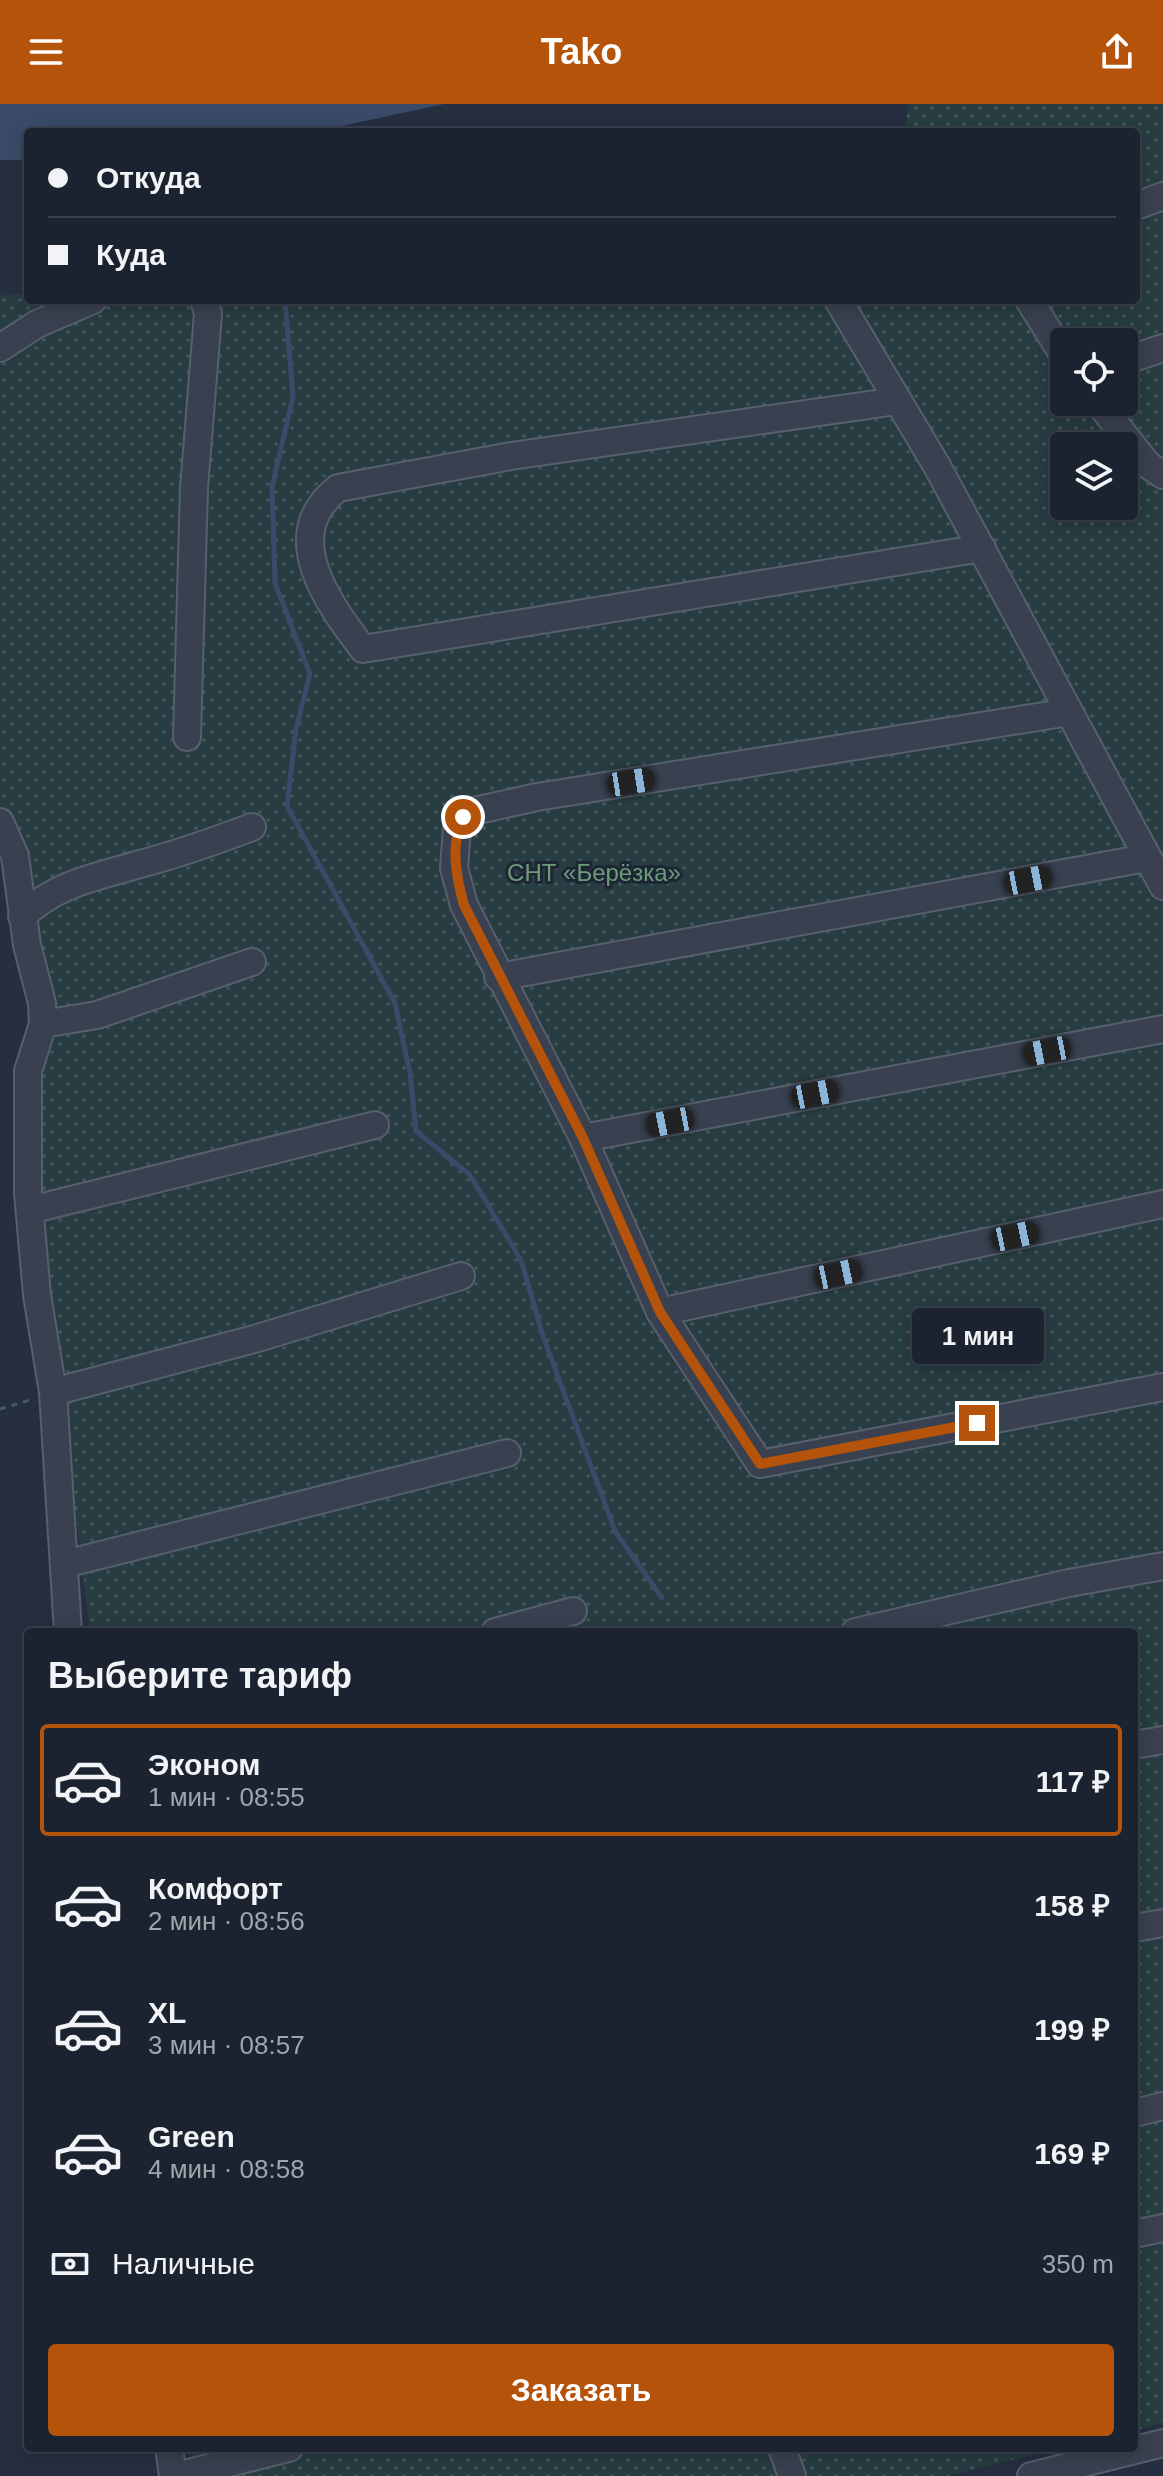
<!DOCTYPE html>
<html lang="ru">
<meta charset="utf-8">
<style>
:root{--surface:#1c2330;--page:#252b38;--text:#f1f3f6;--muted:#a0a4ab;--line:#3a404c;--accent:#b45309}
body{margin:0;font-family:Arial,sans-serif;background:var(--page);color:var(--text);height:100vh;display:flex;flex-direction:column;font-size:30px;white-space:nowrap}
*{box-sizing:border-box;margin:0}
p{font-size:26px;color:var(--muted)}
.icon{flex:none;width:44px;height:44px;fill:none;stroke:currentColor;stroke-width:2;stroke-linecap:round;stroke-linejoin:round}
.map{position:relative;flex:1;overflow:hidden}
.details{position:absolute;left:24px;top:1524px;width:1114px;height:824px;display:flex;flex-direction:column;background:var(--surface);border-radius:8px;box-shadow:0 4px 20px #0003,0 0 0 2px var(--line)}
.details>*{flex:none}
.hud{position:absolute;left:24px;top:24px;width:1116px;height:176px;border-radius:8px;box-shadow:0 4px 20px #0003,0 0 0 2px var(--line);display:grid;align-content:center;height:176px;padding:0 24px;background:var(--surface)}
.controls{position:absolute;left:1050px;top:224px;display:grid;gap:16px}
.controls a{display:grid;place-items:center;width:88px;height:88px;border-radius:8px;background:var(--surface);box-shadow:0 4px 20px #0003,0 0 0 2px var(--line);font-size:40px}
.end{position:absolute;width:36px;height:36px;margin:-18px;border:10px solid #b45309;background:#fff;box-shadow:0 0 0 4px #fff}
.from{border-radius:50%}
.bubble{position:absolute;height:56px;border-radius:8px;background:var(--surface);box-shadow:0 4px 20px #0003,0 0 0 2px var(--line);font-size:26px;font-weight:700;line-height:56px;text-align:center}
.car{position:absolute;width:24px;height:48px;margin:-24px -12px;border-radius:10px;box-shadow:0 0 6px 2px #0007;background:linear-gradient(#222 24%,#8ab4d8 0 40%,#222 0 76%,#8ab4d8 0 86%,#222 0)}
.hud b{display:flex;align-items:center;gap:28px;height:76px;font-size:30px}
.hud b+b{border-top:2px solid var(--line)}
.hud i{width:20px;height:20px;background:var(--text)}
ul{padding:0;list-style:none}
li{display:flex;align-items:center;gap:24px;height:112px;margin:0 16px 12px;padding:0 8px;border:4px solid transparent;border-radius:8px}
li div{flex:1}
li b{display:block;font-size:30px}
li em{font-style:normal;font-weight:700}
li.selected{border-color:var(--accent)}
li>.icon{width:72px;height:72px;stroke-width:1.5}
h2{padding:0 24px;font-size:36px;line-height:96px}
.pay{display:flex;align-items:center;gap:20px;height:88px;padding:0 24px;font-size:30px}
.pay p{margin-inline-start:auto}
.cta{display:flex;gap:16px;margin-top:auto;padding:16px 24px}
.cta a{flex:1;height:92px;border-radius:8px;background:var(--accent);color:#fff;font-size:32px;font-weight:700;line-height:92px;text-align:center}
header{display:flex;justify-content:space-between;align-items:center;height:104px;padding:0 24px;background:var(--accent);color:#fff;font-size:36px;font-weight:700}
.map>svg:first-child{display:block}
.garden{fill:url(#garden-dots);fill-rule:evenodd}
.water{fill:#3a4b69}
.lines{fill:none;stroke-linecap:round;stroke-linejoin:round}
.stream{stroke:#3a4b69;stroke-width:5}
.minor-casing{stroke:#575f6d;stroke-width:30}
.path{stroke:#455a5e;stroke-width:3;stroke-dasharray:6 6;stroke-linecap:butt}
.minor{stroke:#394150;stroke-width:26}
.route{stroke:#b45309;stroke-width:10}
.labels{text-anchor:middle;stroke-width:6;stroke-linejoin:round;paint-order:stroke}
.park-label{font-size:24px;fill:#6c9c79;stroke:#1e2635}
</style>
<header><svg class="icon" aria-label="menu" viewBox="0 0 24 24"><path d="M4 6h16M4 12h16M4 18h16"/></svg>Tako<svg class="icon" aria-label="share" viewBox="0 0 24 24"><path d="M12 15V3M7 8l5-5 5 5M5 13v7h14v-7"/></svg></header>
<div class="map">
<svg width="1163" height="2372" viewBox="0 0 1163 2372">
<defs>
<pattern id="garden-dots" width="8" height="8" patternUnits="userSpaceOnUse" patternTransform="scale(2)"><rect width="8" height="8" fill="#273d41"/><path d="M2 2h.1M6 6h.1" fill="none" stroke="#44575b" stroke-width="1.8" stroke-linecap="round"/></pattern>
</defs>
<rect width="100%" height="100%" fill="#252f40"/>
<g class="garden">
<path d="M909,0H1163V2319L1134,2327V1528H90L51,1209L38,1169V947L49,931L0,748V192L28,188V196H1136V28H904ZM1064,238H1124V298H1064ZM1064,342H1124V402H1064Z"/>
<path d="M191,2344H1062L946,2372H195Z"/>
</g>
<path class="water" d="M0,0H444L314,28H28V56H0Z"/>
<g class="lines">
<path class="stream" d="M285,196L293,293L272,383L275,479L310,570L296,625L287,702L395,899L410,969L416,1027L470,1071L521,1156L543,1232L615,1427L662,1494"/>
<g class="minor-casing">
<g id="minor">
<path d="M1136,102L1163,92"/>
<path d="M838,196L937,362L1163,782"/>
<path d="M1029,196L1064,252"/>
<path d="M0,244L37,220L93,196"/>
<path d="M1124,257L1163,244"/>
<path d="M897,297L511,352L338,384C278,431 328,499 363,545L982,444"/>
<path d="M1098,298L1148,361L1163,371"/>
<path d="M1069,608L537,693L474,707L463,713L457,724L454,764L464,801L583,1034L660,1208L760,1360L1163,1283"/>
<path d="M187,633L194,384L208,210L204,196"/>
<path d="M0,718L15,752L27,841L42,899L43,920L28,967V1089L37,1191L53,1288L68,1528"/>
<path d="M22,812C60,778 93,774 140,760C178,750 215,737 252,723"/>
<path d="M498,873L1146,754"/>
<path d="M43,920L97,911L252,858"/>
<path d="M583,1034L1163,925"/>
<path d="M30,1106L375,1021"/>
<path d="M660,1208L1163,1100"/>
<path d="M53,1288L258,1234L461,1172"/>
<path d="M65,1460L507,1349"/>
<path d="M495,1528L573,1507"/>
<path d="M855,1528L1069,1479L1163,1462"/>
<path d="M1134,1641L1163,1636"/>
<path d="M1134,1824L1163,1819"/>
<path d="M1134,2009L1163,2002"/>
<path d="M1134,2130L1163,2124"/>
<path d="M169,2344L173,2372"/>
<path d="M782,2344L792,2372"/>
<path d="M176,2372L289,2344"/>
<path d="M1031,2372L1163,2339"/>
</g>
</g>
<path class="path" d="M0,1305L30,1296"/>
<use href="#minor" class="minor"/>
</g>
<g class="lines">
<path class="route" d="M463,713C450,740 456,773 464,801L583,1034L660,1208L760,1360L977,1319"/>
</g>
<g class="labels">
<g class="park-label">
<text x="594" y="777">СНТ «Берёзка»</text>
</g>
</g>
</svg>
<div class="controls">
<a><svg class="icon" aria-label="locate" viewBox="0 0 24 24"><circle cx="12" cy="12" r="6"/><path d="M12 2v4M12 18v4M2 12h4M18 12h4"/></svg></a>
<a><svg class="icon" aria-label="layers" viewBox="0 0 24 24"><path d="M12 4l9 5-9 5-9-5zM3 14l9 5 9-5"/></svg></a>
</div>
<i class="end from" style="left:463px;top:713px"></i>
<i class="end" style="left:977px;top:1319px"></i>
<div class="bubble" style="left:912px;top:1204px;width:132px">1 мин</div>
<i class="car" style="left:631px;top:678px;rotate:81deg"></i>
<i class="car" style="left:1028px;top:776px;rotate:79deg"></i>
<i class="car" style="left:1047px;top:947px;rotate:259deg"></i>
<i class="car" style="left:815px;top:990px;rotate:79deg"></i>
<i class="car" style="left:670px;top:1018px;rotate:259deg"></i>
<i class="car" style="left:1015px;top:1132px;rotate:78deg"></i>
<i class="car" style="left:838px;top:1170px;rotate:78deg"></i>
<div class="hud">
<b><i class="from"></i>Откуда</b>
<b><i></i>Куда</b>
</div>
<section class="details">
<h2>Выберите тариф</h2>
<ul>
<li class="selected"><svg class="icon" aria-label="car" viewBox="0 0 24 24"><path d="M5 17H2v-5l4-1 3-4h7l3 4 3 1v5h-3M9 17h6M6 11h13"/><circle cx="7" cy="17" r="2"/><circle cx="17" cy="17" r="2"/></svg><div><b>Эконом</b><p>1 мин · 08:55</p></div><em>117 ₽</em></li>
<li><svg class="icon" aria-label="car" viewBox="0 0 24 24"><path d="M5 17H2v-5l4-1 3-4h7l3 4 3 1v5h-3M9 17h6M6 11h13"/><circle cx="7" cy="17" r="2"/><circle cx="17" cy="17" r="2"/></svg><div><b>Комфорт</b><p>2 мин · 08:56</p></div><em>158 ₽</em></li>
<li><svg class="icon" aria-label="car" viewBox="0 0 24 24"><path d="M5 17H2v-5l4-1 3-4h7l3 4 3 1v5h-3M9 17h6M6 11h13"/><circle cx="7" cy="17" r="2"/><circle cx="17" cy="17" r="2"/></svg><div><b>XL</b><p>3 мин · 08:57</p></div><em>199 ₽</em></li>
<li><svg class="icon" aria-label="car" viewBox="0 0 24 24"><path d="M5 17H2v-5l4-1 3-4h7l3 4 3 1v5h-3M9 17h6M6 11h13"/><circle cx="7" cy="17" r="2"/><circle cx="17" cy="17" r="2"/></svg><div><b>Green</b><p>4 мин · 08:58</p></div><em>169 ₽</em></li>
</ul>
<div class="pay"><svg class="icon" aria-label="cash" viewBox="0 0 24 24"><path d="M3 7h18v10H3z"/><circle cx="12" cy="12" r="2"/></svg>Наличные<p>350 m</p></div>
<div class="cta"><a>Заказать</a></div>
</section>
</div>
